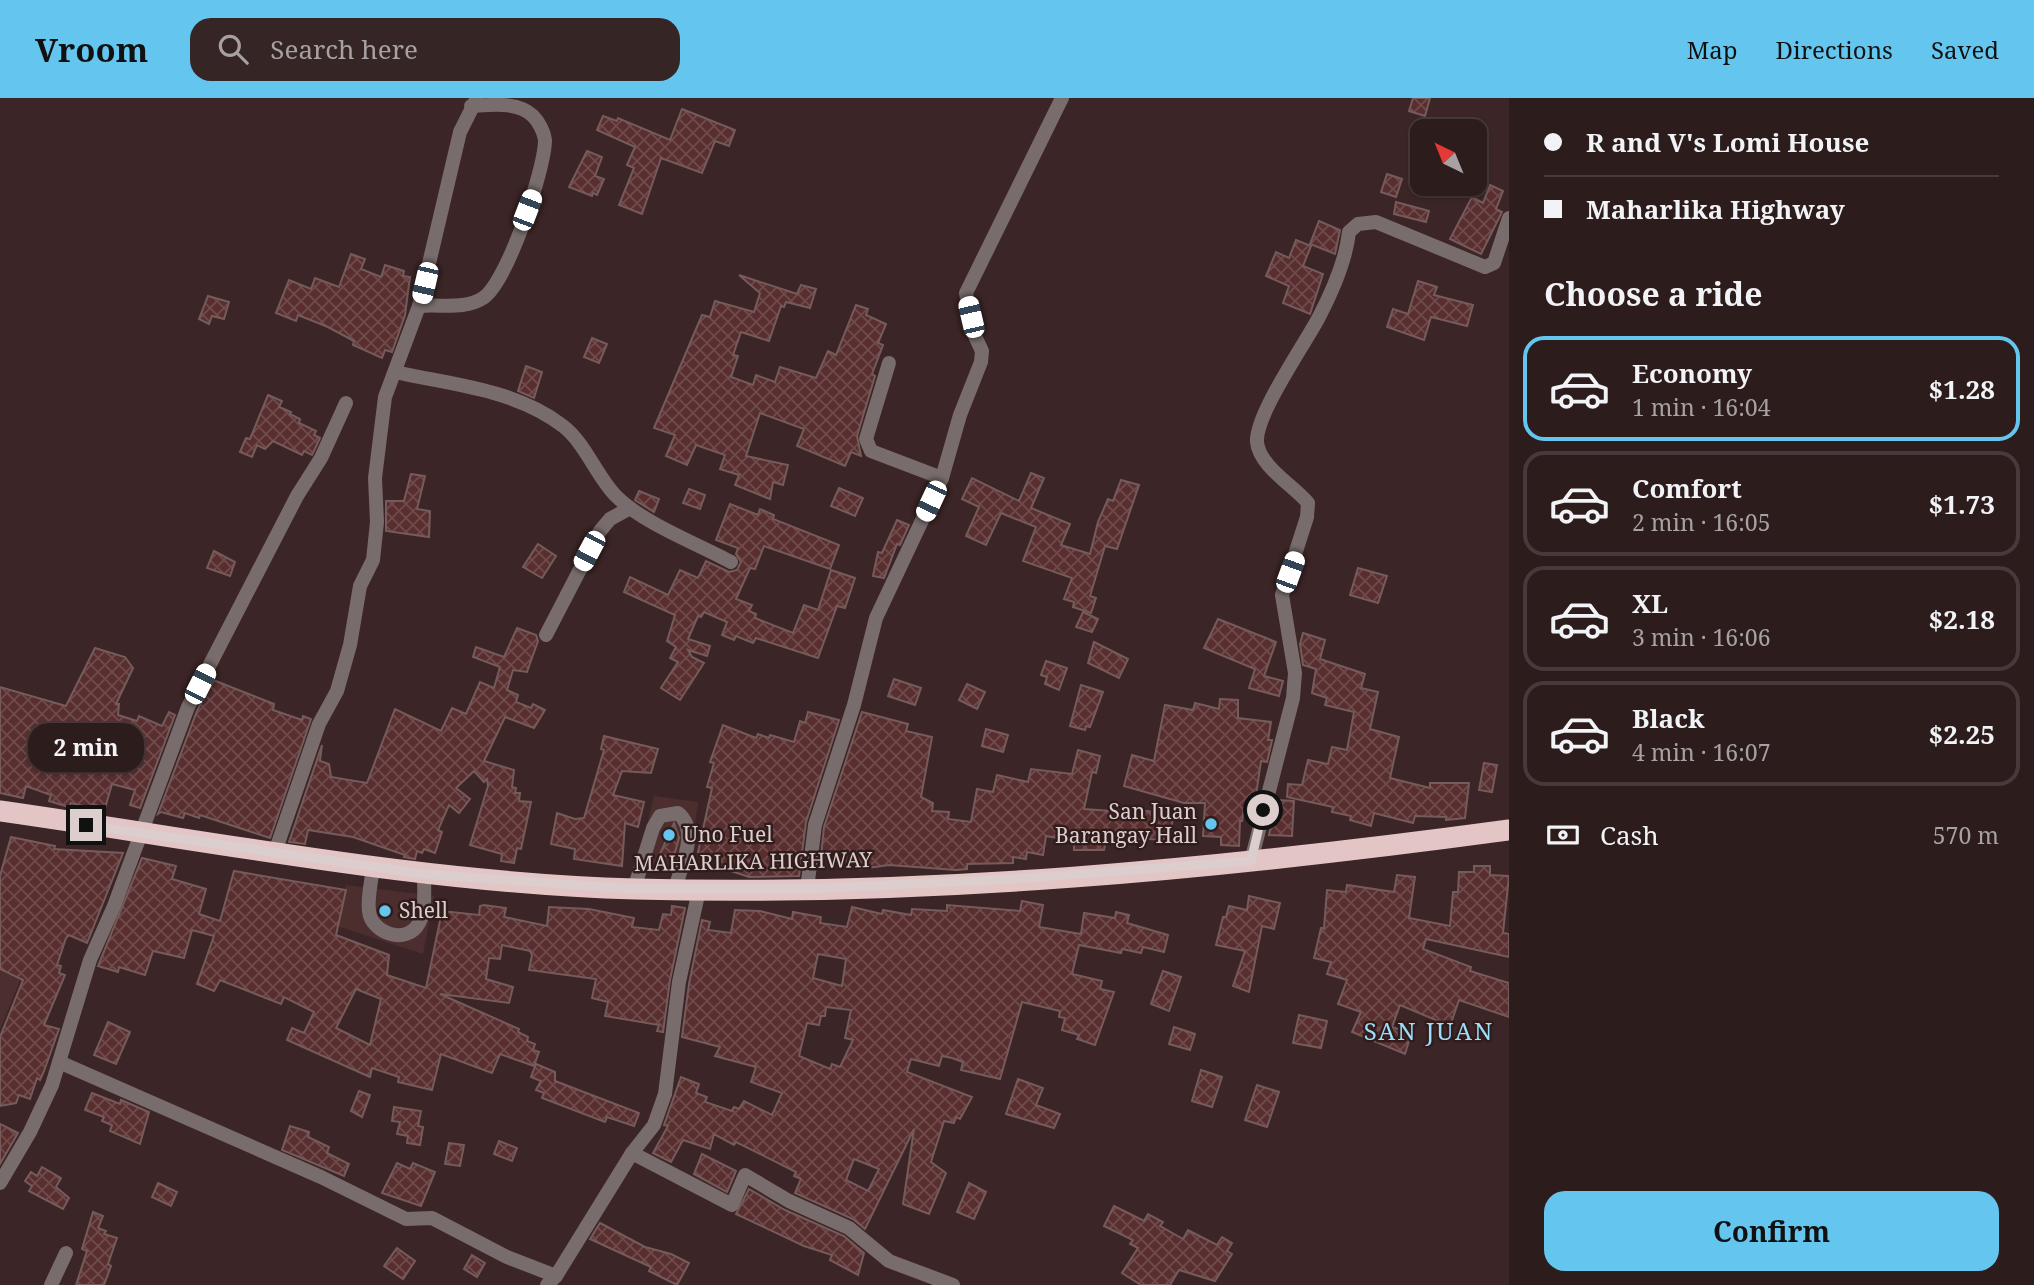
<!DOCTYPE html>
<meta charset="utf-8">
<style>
:root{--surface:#2d1c1c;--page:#352525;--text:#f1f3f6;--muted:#a7a1a3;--line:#483a3b;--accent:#64c5ee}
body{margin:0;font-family:"Noto Serif",serif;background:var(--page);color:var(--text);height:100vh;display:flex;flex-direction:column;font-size:26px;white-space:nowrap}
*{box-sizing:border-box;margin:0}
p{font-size:23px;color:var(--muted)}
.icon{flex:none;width:38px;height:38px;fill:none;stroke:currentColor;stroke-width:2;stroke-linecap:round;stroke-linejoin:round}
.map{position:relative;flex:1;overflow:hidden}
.side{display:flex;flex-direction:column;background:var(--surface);width:525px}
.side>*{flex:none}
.guide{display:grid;align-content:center;height:154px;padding:0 35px;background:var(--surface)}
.needle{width:46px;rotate:317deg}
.controls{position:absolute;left:1410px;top:21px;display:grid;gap:14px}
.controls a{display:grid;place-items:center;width:77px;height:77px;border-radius:14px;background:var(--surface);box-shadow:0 2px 5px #0004,0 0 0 2px var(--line);font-size:35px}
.end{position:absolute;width:32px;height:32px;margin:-16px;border:9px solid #ddcece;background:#111;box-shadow:0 0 0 4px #111}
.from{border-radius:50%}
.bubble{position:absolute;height:49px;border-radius:21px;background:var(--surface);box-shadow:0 2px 5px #0004,0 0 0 2px var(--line);font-size:23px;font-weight:700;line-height:49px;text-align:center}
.car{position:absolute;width:21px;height:42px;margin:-21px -10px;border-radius:9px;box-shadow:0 0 5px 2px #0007;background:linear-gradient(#fff 24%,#345 0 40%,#fff 0 76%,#345 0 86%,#fff 0)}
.guide b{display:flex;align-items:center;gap:24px;height:66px;font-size:26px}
.guide b+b{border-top:2px solid var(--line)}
.guide i{width:18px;height:18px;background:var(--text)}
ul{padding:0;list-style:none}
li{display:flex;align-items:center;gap:21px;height:105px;margin:0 14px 10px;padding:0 21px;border:4px solid var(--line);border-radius:21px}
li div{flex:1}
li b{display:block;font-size:26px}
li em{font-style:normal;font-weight:700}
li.on{border-color:var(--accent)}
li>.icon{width:63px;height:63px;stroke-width:1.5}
h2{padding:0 35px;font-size:32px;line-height:84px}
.pay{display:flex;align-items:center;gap:18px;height:77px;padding:0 35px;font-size:26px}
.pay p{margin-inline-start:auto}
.primary-button{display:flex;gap:14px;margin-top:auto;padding:14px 35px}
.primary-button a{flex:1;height:80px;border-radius:21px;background:var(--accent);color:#111;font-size:28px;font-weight:700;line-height:80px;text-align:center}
header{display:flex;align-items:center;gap:42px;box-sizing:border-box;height:98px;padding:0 35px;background:var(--accent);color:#111}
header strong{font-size:33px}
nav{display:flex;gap:38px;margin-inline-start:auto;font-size:24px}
.search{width:490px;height:63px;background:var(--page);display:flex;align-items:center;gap:18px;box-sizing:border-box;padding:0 24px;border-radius:21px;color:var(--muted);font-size:26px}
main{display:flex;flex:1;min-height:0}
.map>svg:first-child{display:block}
.built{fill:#4c2e2f}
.building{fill:url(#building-cross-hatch);stroke:#755b5b;stroke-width:2;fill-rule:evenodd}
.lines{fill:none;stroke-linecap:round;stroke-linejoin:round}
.minor{stroke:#786c6c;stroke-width:14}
.highway{stroke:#e3c5c5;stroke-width:21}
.route{stroke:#ddcece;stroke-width:9}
.poi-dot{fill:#64c5ee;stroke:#311c1c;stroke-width:2.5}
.labels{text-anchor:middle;stroke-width:5;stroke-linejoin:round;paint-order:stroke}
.poi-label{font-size:21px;fill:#ddcece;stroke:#311c1c;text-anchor:start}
.street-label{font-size:21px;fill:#ddcece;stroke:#311c1c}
.quarter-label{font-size:24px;letter-spacing:2px;fill:#9adefc;stroke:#311c1c}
</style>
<header>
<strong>Vroom</strong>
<div class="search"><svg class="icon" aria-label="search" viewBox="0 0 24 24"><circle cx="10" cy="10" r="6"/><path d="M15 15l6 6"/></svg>Search here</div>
<nav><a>Map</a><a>Directions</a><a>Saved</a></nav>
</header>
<main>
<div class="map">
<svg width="1509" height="1187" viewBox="0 0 1509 1187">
<defs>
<pattern id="building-cross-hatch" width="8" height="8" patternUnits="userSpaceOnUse" patternTransform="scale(1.75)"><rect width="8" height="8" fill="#592e2f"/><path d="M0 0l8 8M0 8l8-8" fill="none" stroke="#704b4c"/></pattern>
</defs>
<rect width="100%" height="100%" fill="#3c2526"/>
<g class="built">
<path d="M654,698L698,704L689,769L635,776Z"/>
<path d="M346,787L434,798L423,856L334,827Z"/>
<path d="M0,872L20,882L0,932Z"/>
</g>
<g class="building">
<path d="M1413,0H1430L1425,18L1409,13Z"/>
<path d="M682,11L735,32L729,48L715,43L702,75L661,60L642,116L619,107L634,70L627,67L635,49L597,32L603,18L617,23L618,20L670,42Z"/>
<path d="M587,53L602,59L595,78L604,81L597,97L593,95L592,98L569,89Z"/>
<path d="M1387,76L1402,81L1396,99L1381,94Z"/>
<path d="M1490,87L1503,93L1496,111L1502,114L1481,156L1450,141L1472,99L1483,105Z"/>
<path d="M1396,104L1429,113L1426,124L1394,116Z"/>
<path d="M1319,123L1340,132L1335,156L1310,146Z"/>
<path d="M1296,142L1311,148L1303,168L1323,176L1310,216L1283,205L1289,188L1266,178L1276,154L1289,160Z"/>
<path d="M351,156L365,161L361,171L381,179L385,167L404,173L403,178L410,179L405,217L392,254L385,252L382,260L353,247L354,243L328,229L298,217L296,223L276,215L289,182L311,191L315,180L339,189Z"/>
<path d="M739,177L797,196L801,187L816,191L810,210L786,204L784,209L781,208L769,243L741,234L733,257L738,258L731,279L753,287L756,277L775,284L780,269L816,280L828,253L836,257L856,207L868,211L866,217L886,226L878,245L883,247L872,276L875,278L857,338L861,358L851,354L845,368L797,348L804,331L760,315L746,358L788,367L783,387L773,384L770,401L735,387L739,377L720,371L725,357L696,347L687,367L666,358L675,337L654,330L702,217L710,219L715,203L754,214L760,195Z"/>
<path d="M1418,183L1437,189L1434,197L1473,207L1467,228L1431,219L1424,242L1387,229L1393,211L1408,216Z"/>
<path d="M208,198L229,204L224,221L212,218L209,226L199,221Z"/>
<path d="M592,240L607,246L599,265L584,259Z"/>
<path d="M526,268L542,274L534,300L518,293Z"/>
<path d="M268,297L282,303L279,309L291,314L290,316L300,321L299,325L316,333L314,337L320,340L312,357L304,353L302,357L273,343L265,351L257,347L252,359L240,354L246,340L250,341Z"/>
<path d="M1031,375L1044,380L1031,410L1070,426L1061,447L1090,456L1098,424L1108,401L1113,403L1121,382L1139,387L1117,451L1105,448L1090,498L1096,500L1091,515L1073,509L1074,504L1064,501L1072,480L1023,463L1036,429L1001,415L986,447L966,438L979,409L962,401L972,380L1019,403Z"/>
<path d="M411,376L425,378L417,411L430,413L429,439L386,433V403H404Z"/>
<path d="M839,390L863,400L855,418L831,408Z"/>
<path d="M689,391L705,397L700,411L683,405Z"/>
<path d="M639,393L659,401L654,414L635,402Z"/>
<path d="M730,406L758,417L760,411L774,417L773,421L839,447L830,471L764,448L755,471L750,470L736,501L752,507L749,513L756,516L755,520L793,535L804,507L818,512L831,472L855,480L845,510L837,508L818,560L756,540L753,545L736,538L734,542L722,537L727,524L704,514L701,519L698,518L688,541L710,548L707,558L688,552L692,559L704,565L680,602L661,590L678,564L670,560L676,549L667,543L675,517L624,494L630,479L668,497L680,472L698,480L706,463L729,474L737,472L741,464L736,456L738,450L716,442Z"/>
<path d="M897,422L909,427L900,447L897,446L884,480L873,478L878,454L882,455Z"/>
<path d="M538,446L556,458L542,480L523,469Z"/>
<path d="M214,453L235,464L230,478L207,470Z"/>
<path d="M1358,470L1387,478L1378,505L1350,497Z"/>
<path d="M1083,514L1098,521L1092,534L1076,529Z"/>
<path d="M1218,521L1276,544L1264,578L1283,583L1279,598L1249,590L1255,571L1204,550Z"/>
<path d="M517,530L536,537L538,543L527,574L513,572L507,592L518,597L516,604L531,610L533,606L545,612L534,630L505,619L484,663L514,672L512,689L516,690L515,695H520L519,703L531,704L521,751L517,750L514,765L501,763L502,756L470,747L488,688L487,681L484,684L474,673L456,690L470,701L459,715L449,707L438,732L442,734L435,755L424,751L422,755L417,753L415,761L404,759L405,757L353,739L308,732L305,746L289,744L322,647L320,663L329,666L331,679L367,685L395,611L441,633L452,610L466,616L480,584L494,590L500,569L473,559L476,549L504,559Z"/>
<path d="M1303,535L1325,542L1320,561L1365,576L1361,590L1378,594L1370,631L1399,639L1390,680L1430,690V685H1469L1465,720L1446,722V719L1415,718L1413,725L1374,715L1371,728L1350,722L1351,718L1332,714L1333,709L1287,699L1288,686L1302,687L1308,662L1328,666L1332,649L1347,652L1354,614L1325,607L1327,600L1312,595L1316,571L1303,567L1300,546Z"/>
<path d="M1094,544L1128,561L1119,580L1088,565Z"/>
<path d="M95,550L125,559L133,570L116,606H119L118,617L137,623L139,618L162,628L169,614L175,617L140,710L130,707L135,692L112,686L105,710L93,706L91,710L71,705L69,709L49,703L51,697L26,688L23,700L0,695V589L66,608Z"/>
<path d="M1046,563L1067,570L1059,592L1045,586L1047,579L1041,577Z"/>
<path d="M894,581L921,590L915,607L888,598Z"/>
<path d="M213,582L274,606L273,612L302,622L303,618L311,621L270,740L200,717L199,720L185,715L183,720L161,714L158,716L197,613Z"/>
<path d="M967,586L985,594L977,611L959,602Z"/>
<path d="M1081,587L1103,594L1090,629L1086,628L1085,632L1070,628Z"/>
<path d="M1220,601L1238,602V620L1271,624L1268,642H1272L1271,647L1267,664L1261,663L1254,711L1244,710L1242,723H1240L1239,748L1221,747V739L1203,738L1205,705H1184L1124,688L1132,657L1154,663L1165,607L1193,612L1195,605L1219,611Z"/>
<path d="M808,614L839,622L806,724L799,778L749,779L716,768L718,759L698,754L712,690L707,689L714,665L710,664L723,627L756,640L758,636L769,640L770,637L794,644L800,623L805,625Z"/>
<path d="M862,614L908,626L906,633L932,639L921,699L933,705L932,713L949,714L948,721L971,724L977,691L993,694L997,677L1028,684L1031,671L1072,676L1078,652L1100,658L1096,675L1092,674L1084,711L1112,713L1113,708L1173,717L1170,743L1139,740L1138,746L1106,741L1104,752H1074V743L1046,738L1043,757L1027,754L1026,761L1013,759V765L967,766V771L956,772L889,767L860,771V767L821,758L824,729Z"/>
<path d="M986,631L1008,637L1003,654L982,648Z"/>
<path d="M604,638L658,651L651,675L622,673L613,697L644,704L638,729L625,725L622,768L574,761L575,751L551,746L557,715L575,721L584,720L604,652L601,651Z"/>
<path d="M1484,665L1497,667L1492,694L1479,692Z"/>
<path d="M1277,702L1294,703L1292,738L1269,737Z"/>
<path d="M674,725L679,740L673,761L660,756Z"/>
<path d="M11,739L55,748L54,751L123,755L87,845L69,837L66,840L57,867L61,868L59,875L65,877L44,927L59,931L44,973L40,982L37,980L30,1001L19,997L16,1005L0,1008V939L23,882L0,871V778Z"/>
<path d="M142,760L176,768L172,781L206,791L199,816L220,823L234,773L346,792L336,837L389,857L387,877L426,890L442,813L479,817L480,808L484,807L506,810L504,819L547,828L549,809L589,811L634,820L632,829L659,832L663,816L671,817L672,808L685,810L670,882L663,934L657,933L659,927L605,918L608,904L592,900L596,881L529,872L532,857L530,853L502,847L500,861L489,860L486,881L513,889L509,905L440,896L519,931L518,934L528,939L527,943L535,946L533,952L539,954L534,968L500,956L492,975L441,956L432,992L398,984L399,979L372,970L370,979L287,942L292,930L304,935L314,914L284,899L281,906L220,882L214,893L197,886L214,838L192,832L184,860L153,853L145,877L119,869L118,874L98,868ZM356,891L381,901L370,947L336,930Z"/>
<path d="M1474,768H1490V777L1509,778L1503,835L1509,836V859L1426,841L1423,851L1471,869L1470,873L1509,885V919L1459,902L1450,928L1400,907L1392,929L1411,936L1405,956L1352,934L1361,914L1338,906L1347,882L1327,876L1331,864L1314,860L1321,830H1324L1327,792L1346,794L1347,787L1394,794L1397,777L1415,779L1409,820L1450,828L1453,794H1458L1459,774H1474Z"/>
<path d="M1249,798L1280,805L1274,831L1262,828L1249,894L1233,888L1245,853L1216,847L1223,819H1226L1229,808L1247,812Z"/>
<path d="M1022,803L1043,807L1039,829L1081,836L1084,815L1115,820L1116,814L1129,817L1127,825L1168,837L1164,854L1143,849L1141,855L1122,851L1121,855L1079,847L1072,876L1102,883L1100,891L1114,894L1095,947L1077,941L1079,937L1062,932L1065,920L1059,919L1060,913L1022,904L1000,981L961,972L963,964L952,960L942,958L939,968L911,961L907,974L972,999L960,1021L956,1019L954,1025L944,1023L931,1064L946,1075L929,1116L903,1106L914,1031L865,1131L853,1121L795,1095L801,1081L794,1078L796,1074L736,1044L734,1047L714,1036L710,1051L683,1042L671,1064L653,1055L668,1028L664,1027L681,979L699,986L696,995L707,999L705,1004L732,1013L734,1009L739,1011L744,1003L772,1017L782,995L751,984L756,969L715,958L720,949L682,939L689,886L702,822L710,824L708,832L731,835L735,812L760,813L792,821L793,814L821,819L820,825L847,829L852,809L882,816L883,812L911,817L912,811L947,813V807L1020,813ZM818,856L846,861L842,888L813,880ZM826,909L851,912L845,940L853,942L840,969L832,966L830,971L799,958L807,925L819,927L821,918H825ZM854,1061L879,1071L868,1093L846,1082Z"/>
<path d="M1163,873L1181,879L1169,913L1151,906Z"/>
<path d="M1299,917L1327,923L1321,950L1293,945Z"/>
<path d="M108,924L130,934L116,966L94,957Z"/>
<path d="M1174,929L1195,936L1190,952L1169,946Z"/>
<path d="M536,966L555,974V983L639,1015L634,1028L607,1019L605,1024L542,1000L544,995L536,992L541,983L531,979Z"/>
<path d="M1201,972L1222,979L1212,1009L1192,1003Z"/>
<path d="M1018,981L1043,990L1036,1007L1060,1016L1054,1030L1006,1016Z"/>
<path d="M1257,987L1279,994L1267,1029L1245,1022Z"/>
<path d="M359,993L370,997L362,1019L351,1013Z"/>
<path d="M92,995L120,1006L121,1002L149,1014L140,1046L110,1033L112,1027L102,1023L104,1019L85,1012Z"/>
<path d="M394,1009L421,1013L418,1028L423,1029L420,1047L407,1045L408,1038L397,1036L400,1024L392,1023Z"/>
<path d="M0,1026L18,1035L0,1066Z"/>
<path d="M290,1028L309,1034L308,1039L329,1049L327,1055L349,1066L344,1078L282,1052Z"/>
<path d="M499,1043L517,1050L512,1063L494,1056Z"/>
<path d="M449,1045L464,1047L460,1068L445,1066Z"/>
<path d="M702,1056L736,1073L727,1094L694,1076Z"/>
<path d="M397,1065L410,1071L413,1065L435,1074L421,1108L382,1095Z"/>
<path d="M42,1069L61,1080L56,1089L69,1100L63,1111L29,1093L32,1088L25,1083L31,1074L37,1078Z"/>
<path d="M158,1085L177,1094L171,1108L152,1099Z"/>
<path d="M969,1085L986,1094L974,1121L957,1114Z"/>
<path d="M749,1091L785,1112L844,1138L864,1155L858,1177L830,1162L832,1157L804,1148L736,1116Z"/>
<path d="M1114,1108L1144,1123L1148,1116L1163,1124L1160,1128L1183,1141L1188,1132L1217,1147L1222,1139L1232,1145L1227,1153L1232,1156L1215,1183L1179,1172L1170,1187H1141L1122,1175L1138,1150L1130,1146L1133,1142L1104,1128Z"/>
<path d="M93,1114L103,1118L98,1130L106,1133L104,1136L117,1140L108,1166L111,1168L104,1187H76L87,1153L82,1151Z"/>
<path d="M600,1125L645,1149L671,1156L689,1165L677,1187L649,1173L651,1169L590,1141Z"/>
<path d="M397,1150L415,1163L403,1181L384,1168Z"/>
<path d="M472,1157L485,1165L477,1179L464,1171Z"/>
</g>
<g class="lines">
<g class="minor">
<path d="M419,208C440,206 465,212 483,200C507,185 545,71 545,42C544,34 539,24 533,18C518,3 491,7 471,8"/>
<path d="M889,265L866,341L871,353L942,380"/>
<path d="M395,274C452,287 515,291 563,328C585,345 596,377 615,397C642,425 696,445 731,464"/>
<path d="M546,537L600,433L610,421L630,410"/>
<path d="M275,754L319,626L337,593L350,547L360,488L373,462L377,424L375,380L385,299L419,208L460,34L477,0"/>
<path d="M1251,763L1293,600L1295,575L1282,497L1307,419L1308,405C1294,388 1259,368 1257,344C1255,317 1305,246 1319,219C1332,194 1346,162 1349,134L1358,126L1376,124L1485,169L1494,165L1509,120"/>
<path d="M373,768C372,782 367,799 369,813C371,835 407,848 419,825C426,811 424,792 424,776"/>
<path d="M634,791L653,730L660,718L678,715C700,733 681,767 675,791"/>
<path d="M807,791L815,727L854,607L876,520L942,380L960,317L981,264L982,253L973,234L966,195L1062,0"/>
<path d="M59,964L321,1079L406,1121L432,1120L507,1159L556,1178"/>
<path d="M632,1055L732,1107L745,1077L789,1103L849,1130L889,1163L953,1187"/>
<path d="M0,1085L30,1034L52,987L90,862L114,808L188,609L297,398L321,360L346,305"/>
<path d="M51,1187L66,1155"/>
<path d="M547,1187L556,1178L632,1055L654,1027L665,996L679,884L699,792"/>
</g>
<path class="highway" d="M0,713C211,743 422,785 635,791C927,799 1221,771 1509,732"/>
</g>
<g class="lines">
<path class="route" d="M86,727L424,776L634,791H807L1013,781L1251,763L1263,712"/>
</g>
<g class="poi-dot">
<circle cx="1211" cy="726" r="7"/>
<circle cx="669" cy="737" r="7"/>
<circle cx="385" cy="813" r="7"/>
</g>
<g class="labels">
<g class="poi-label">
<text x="1197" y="721" text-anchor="end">San Juan<tspan x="1197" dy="24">Barangay Hall</tspan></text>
<text x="683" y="744">Uno Fuel</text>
<text x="399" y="820">Shell</text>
</g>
<g class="street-label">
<text transform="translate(753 764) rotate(-1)" y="7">MAHARLIKA HIGHWAY</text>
</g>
<g class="quarter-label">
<text x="1429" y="942">SAN JUAN</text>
</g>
</g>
</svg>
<div class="controls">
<a><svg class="needle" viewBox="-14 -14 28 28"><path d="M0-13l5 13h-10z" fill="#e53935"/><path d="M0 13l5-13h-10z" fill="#a7a1a3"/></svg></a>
</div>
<i class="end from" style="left:1263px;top:712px"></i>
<i class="end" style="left:86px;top:727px"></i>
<div class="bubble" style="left:28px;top:625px;width:116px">2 min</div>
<i class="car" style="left:527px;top:112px;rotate:21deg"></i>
<i class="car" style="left:425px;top:185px;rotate:193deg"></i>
<i class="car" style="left:971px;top:219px;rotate:347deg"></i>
<i class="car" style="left:931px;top:403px;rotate:205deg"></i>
<i class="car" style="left:589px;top:453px;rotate:208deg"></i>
<i class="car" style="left:1290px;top:474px;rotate:20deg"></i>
<i class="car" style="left:200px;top:586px;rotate:27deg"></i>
</div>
<section class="side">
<div class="guide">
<b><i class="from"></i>R and V's Lomi House</b>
<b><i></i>Maharlika Highway</b>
</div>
<h2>Choose a ride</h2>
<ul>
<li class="on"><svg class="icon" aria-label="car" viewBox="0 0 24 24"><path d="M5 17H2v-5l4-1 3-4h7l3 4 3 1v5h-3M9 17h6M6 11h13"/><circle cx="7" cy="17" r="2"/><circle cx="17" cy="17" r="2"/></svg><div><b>Economy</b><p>1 min · 16:04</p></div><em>$1.28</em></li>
<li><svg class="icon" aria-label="car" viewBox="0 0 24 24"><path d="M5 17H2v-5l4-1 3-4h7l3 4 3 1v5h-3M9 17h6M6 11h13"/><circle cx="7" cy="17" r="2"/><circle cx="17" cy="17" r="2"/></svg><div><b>Comfort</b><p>2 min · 16:05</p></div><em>$1.73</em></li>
<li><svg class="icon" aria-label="car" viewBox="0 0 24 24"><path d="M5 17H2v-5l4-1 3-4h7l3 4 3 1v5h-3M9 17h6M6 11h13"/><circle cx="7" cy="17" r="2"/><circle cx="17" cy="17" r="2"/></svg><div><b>XL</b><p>3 min · 16:06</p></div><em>$2.18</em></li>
<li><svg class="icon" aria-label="car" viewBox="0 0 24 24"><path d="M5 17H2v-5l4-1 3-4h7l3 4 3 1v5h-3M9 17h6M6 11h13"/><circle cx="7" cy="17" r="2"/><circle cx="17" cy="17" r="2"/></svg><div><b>Black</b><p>4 min · 16:07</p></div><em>$2.25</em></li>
</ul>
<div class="pay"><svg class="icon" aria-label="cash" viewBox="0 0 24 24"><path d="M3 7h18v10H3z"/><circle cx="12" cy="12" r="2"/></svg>Cash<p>570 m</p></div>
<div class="primary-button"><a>Confirm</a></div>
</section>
</main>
